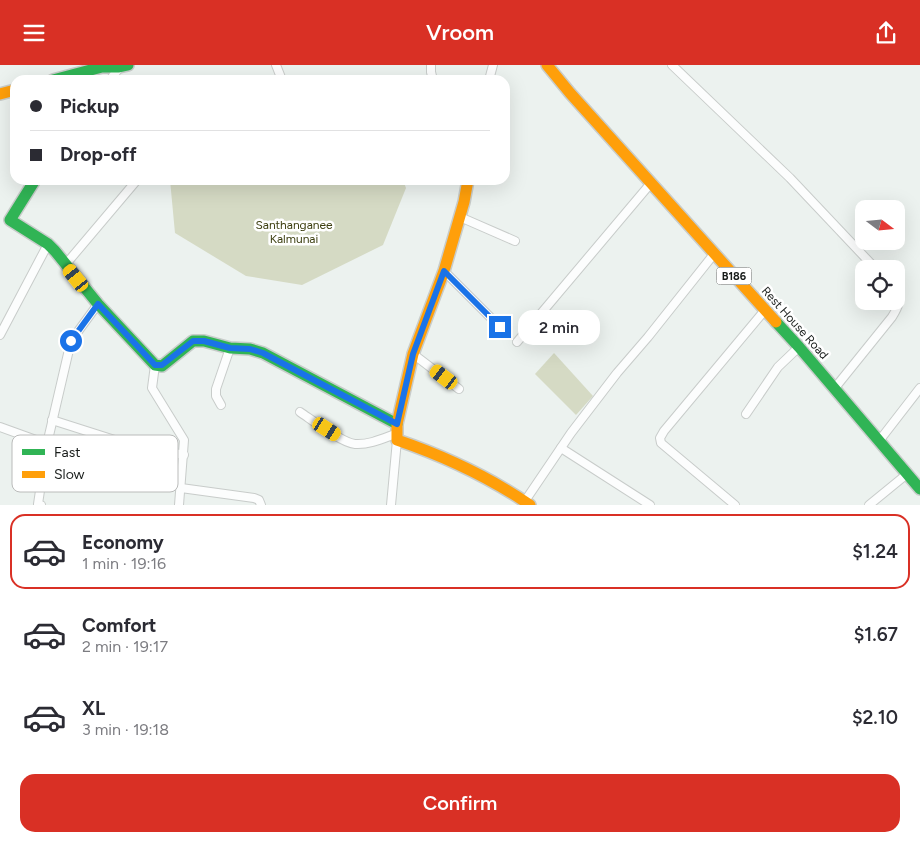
<!DOCTYPE html>
<meta charset="utf-8">
<style>
:root{--surface:#fff;--page:#f2f2f3;--text:#2b2b33;--muted:#7c7c81;--line:#e1e1e2;--accent:#d93025}
body{margin:0;font-family:Figtree,sans-serif;background:var(--page);color:var(--text);height:100vh;display:flex;flex-direction:column;font-size:19px;white-space:nowrap}
*{box-sizing:border-box;margin:0}
p{font-size:16px;color:var(--muted)}
.icon{flex:none;width:28px;height:28px;fill:none;stroke:currentColor;stroke-width:2;stroke-linecap:round;stroke-linejoin:round}
.map{position:relative;height:440px;overflow:hidden}
.details{display:flex;flex-direction:column;background:var(--surface);flex:1}
.details>*{flex:none}
.guide{position:absolute;left:10px;top:10px;width:500px;height:110px;border-radius:15px;box-shadow:0 5px 20px #0002;display:grid;align-content:center;height:110px;padding:0 20px;background:var(--surface)}
.needle{width:32px;rotate:106deg}
.controls{position:absolute;left:855px;top:135px;display:grid;gap:10px}
.controls a{display:grid;place-items:center;width:50px;height:50px;border-radius:10px;background:var(--surface);box-shadow:0 5px 20px #0002;font-size:25px}
.end{position:absolute;width:22px;height:22px;margin:-11px;border:6px solid #1a73e8;background:#fff;box-shadow:0 0 0 2px #fff}
.from{border-radius:50%}
.bubble{position:absolute;height:35px;border-radius:15px;background:var(--surface);box-shadow:0 5px 20px #0002;font-size:16px;font-weight:600;line-height:35px;text-align:center}
.car{position:absolute;width:15px;height:30px;margin:-15px -8px;border-radius:6px;box-shadow:0 0 4px 1px #0007;background:linear-gradient(#f5c518 24%,#345 0 40%,#f5c518 0 76%,#345 0 86%,#f5c518 0)}
.guide b{display:flex;align-items:center;gap:18px;height:48px;font-size:19px}
.guide b+b{border-top:1px solid var(--line)}
.guide i{width:12px;height:12px;background:var(--text)}
ul{padding:9px 0 0;list-style:none}
li{display:flex;align-items:center;gap:15px;height:75px;margin:0 10px 8px;padding:0 10px;border:2px solid transparent;border-radius:15px}
li div{flex:1}
li b{display:block;font-size:19px}
li em{font-style:normal;font-weight:600}
li.on{border-color:var(--accent)}
li>.icon{width:45px;height:45px;stroke-width:1.5}
.action{display:flex;gap:10px;margin-top:auto;padding:10px 20px}
.action a{flex:1;height:58px;border-radius:15px;background:var(--accent);color:#fff;font-size:20px;font-weight:600;line-height:58px;text-align:center}
header{display:flex;justify-content:space-between;align-items:center;height:65px;padding:0 20px;background:var(--accent);color:#fff;font-size:22px;font-weight:600}
.map>svg:first-child{display:block}
.green{fill:#d5dac4}
.lines{fill:none;stroke-linecap:round;stroke-linejoin:round}
.street-casing{stroke:#c8ccca;stroke-width:10}
.fast-casing{stroke:#c8ccca;stroke-width:14}
.slow-casing{stroke:#c8ccca;stroke-width:14}
.street{stroke:#fcfdfd;stroke-width:8}
.fast{stroke:#30b455;stroke-width:11}
.slow{stroke:#ff9f0a;stroke-width:11}
.route{stroke:#1a73e8;stroke-width:6}
.labels{text-anchor:middle;stroke-width:5;stroke-linejoin:round;paint-order:stroke}
.shield{fill:#fff;stroke:#5d605f;stroke-width:1}
.shield-label{font-size:11px;font-weight:bold;fill:#181c1a}
.park-label{font-size:12px;fill:#3c3e0f;stroke:#fff}
.street-label{font-size:12px;fill:#181c1a;stroke:#fff}
.key{fill:#fff;stroke:#babbba;stroke-width:1}
.key-label{font-size:14px;fill:#181c1a}
</style>
<header><svg class="icon" aria-label="menu" viewBox="0 0 24 24"><path d="M4 6h16M4 12h16M4 18h16"/></svg>Vroom<svg class="icon" aria-label="share" viewBox="0 0 24 24"><path d="M12 15V3M7 8l5-5 5 5M5 13v7h14v-7"/></svg></header>
<div class="map">
<svg width="920" height="440" viewBox="0 0 920 440">
<rect width="100%" height="100%" fill="#ecf2ef"/>
<g class="green">
<path d="M170,115H403L406,123L383,180L302,220L246,211L175,168Z"/>
<path d="M554,288L593,331L576,350L535,309Z"/>
</g>
<g class="lines">
<g class="street-casing">
<g id="street">
<path d="M276,0L282,15"/>
<path d="M431,0V7L433,15"/>
<path d="M672,0L790,113L876,204"/>
<path d="M110,15L119,3"/>
<path d="M489,15L493,0"/>
<path d="M460,152L515,176"/>
<path d="M66,199L137,115"/>
<path d="M444,206L500,262"/>
<path d="M0,270L48,179"/>
<path d="M517,277L651,118"/>
<path d="M413,289L459,324"/>
<path d="M155,300L152,323L184,375L179,440"/>
<path d="M834,324L892,252C898,242 901,238 896,226"/>
<path d="M221,340L216,331V324L230,283"/>
<path d="M300,347C312,355 342,378 355,379C370,380 384,373 398,368"/>
<path d="M746,349L778,302L799,282"/>
<path d="M52,355L121,377L184,390"/>
<path d="M0,362L47,379"/>
<path d="M879,376L920,323"/>
<path d="M561,383L650,440"/>
<path d="M181,423L254,433L259,435L261,440"/>
<path d="M525,436L571,368L617,308L648,272L714,189"/>
<path d="M41,440L38,439L47,379L71,276L98,239"/>
<path d="M391,440L397,375"/>
<path d="M735,440L661,378L660,373L664,366L765,245"/>
<path d="M869,440L907,409"/>
</g>
</g>
<g class="fast-casing">
<g id="fast">
<path d="M53,15L102,2H119L128,0"/>
<path d="M35,115L10,155L48,179L55,186L98,239L155,300L162,301L193,276H204L230,283L250,284L263,288L397,359"/>
<path d="M776,257L799,282L920,424"/>
</g>
</g>
<g class="slow-casing">
<g id="slow">
<path d="M547,0L570,28L776,257"/>
<path d="M0,29L15,25"/>
<path d="M468,115L464,137L444,206L413,289L397,359V375C444,391 489,412 530,440"/>
</g>
</g>
<use href="#street" class="street"/>
<use href="#fast" class="fast"/>
<use href="#slow" class="slow"/>
</g>
<g class="lines">
<path class="route" d="M71,276L98,239L155,300H162L193,276H204L230,283L250,284L263,288L397,359L413,289L444,206L500,262"/>
</g>
<g class="labels">
<rect class="shield" x="716.5" y="202.5" width="35" height="17" rx="4"/>
<g class="shield-label">
<text x="734" y="215">B186</text>
</g>
<g class="park-label">
<text x="294" y="164">Santhanganee<tspan x="294" dy="14">Kalmunai</tspan></text>
</g>
<g class="street-label">
<text transform="translate(795 258) rotate(48)" y="4">Rest House Road</text>
</g>
</g>
<rect x="12" y="370" width="166" height="57" rx="8" class="key"/>
<rect x="22" y="384" width="23" height="6" fill="#30b455"/>
<rect x="22" y="406" width="23" height="7" fill="#ff9f0a"/>
<g class="key-label">
<text x="54" y="392">Fast</text>
<text x="54" y="414">Slow</text>
</g>
</svg>
<div class="controls">
<a><svg class="needle" viewBox="-14 -14 28 28"><path d="M0-13l5 13h-10z" fill="#e53935"/><path d="M0 13l5-13h-10z" fill="#7c7c81"/></svg></a>
<a><svg class="icon" aria-label="locate" viewBox="0 0 24 24"><circle cx="12" cy="12" r="6"/><path d="M12 2v4M12 18v4M2 12h4M18 12h4"/></svg></a>
</div>
<i class="end from" style="left:71px;top:276px"></i>
<i class="end" style="left:500px;top:262px"></i>
<div class="bubble" style="left:518px;top:245px;width:82px">2 min</div>
<i class="car" style="left:76px;top:213px;rotate:321deg"></i>
<i class="car" style="left:444px;top:312px;rotate:307deg"></i>
<i class="car" style="left:327px;top:364px;rotate:122deg"></i>
<div class="guide">
<b><i class="from"></i>Pickup</b>
<b><i></i>Drop-off</b>
</div>
</div>
<section class="details">
<ul>
<li class="on"><svg class="icon" aria-label="car" viewBox="0 0 24 24"><path d="M5 17H2v-5l4-1 3-4h7l3 4 3 1v5h-3M9 17h6M6 11h13"/><circle cx="7" cy="17" r="2"/><circle cx="17" cy="17" r="2"/></svg><div><b>Economy</b><p>1 min · 19:16</p></div><em>$1.24</em></li>
<li><svg class="icon" aria-label="car" viewBox="0 0 24 24"><path d="M5 17H2v-5l4-1 3-4h7l3 4 3 1v5h-3M9 17h6M6 11h13"/><circle cx="7" cy="17" r="2"/><circle cx="17" cy="17" r="2"/></svg><div><b>Comfort</b><p>2 min · 19:17</p></div><em>$1.67</em></li>
<li><svg class="icon" aria-label="car" viewBox="0 0 24 24"><path d="M5 17H2v-5l4-1 3-4h7l3 4 3 1v5h-3M9 17h6M6 11h13"/><circle cx="7" cy="17" r="2"/><circle cx="17" cy="17" r="2"/></svg><div><b>XL</b><p>3 min · 19:18</p></div><em>$2.10</em></li>
</ul>
<div class="action"><a>Confirm</a></div>
</section>
